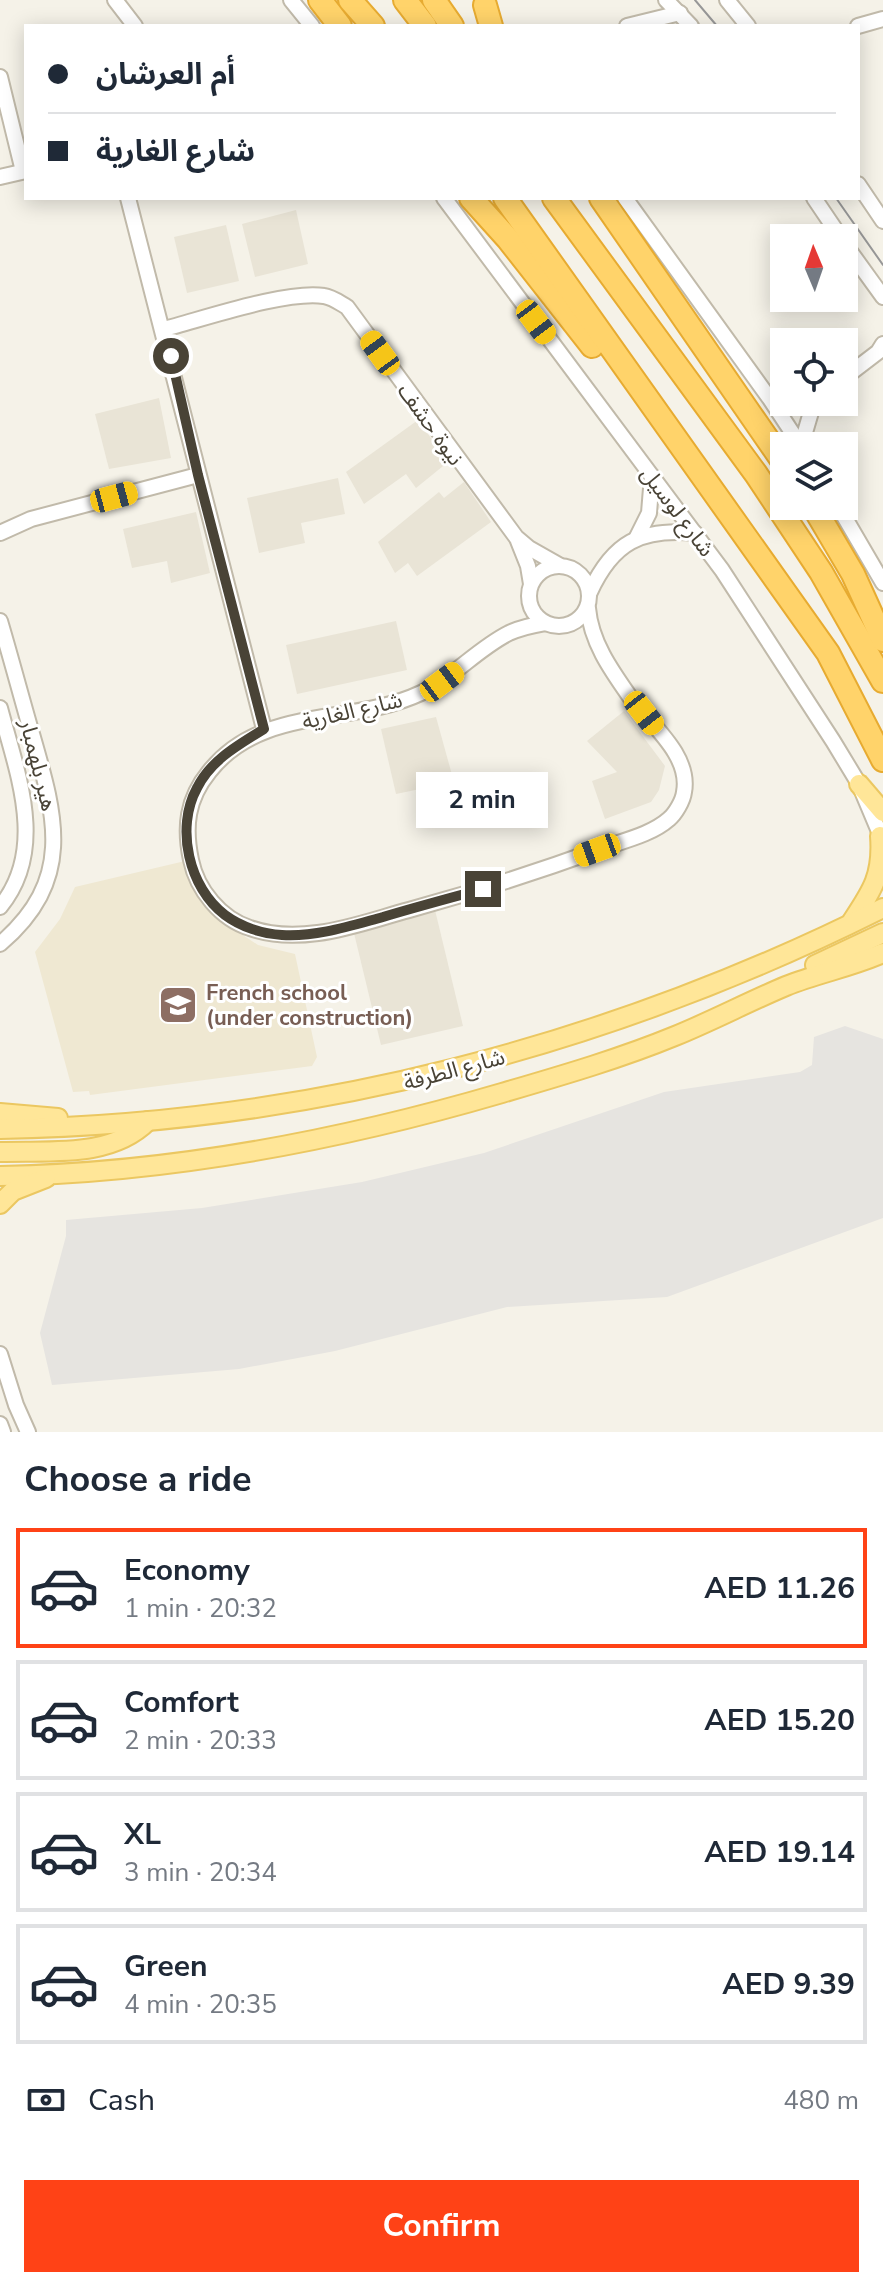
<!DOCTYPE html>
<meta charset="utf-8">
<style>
:root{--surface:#fff;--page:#f2f2f3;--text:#1f2937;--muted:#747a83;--line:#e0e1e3;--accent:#ff4216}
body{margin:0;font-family:"Nunito Sans","Noto Sans Arabic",sans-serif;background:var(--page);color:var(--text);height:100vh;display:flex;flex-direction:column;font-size:30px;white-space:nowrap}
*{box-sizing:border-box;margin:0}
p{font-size:26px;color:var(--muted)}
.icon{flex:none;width:44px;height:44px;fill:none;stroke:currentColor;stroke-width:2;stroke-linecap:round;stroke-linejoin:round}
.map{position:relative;height:1432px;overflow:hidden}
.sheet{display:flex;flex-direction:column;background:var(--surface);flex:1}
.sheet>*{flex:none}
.banner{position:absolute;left:24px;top:24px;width:836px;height:176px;border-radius:0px;box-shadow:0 4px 20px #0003;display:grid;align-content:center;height:176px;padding:0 24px;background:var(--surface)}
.needle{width:52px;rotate:358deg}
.tools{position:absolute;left:770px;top:224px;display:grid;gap:16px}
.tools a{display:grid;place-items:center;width:88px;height:88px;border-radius:0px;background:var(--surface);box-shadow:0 4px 20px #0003;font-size:40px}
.end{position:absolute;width:36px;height:36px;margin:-18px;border:10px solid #494336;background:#fff;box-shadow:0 0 0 4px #fff}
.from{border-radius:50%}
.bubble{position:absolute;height:56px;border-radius:0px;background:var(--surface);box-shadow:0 4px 20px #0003;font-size:26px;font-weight:700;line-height:56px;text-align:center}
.car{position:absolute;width:24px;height:48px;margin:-24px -12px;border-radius:10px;box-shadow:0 0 6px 2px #0007;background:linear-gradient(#f5c518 24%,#345 0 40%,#f5c518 0 76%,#345 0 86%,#f5c518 0)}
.banner b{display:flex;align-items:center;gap:28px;height:76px;font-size:30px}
.banner b+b{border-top:2px solid var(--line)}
.banner i{width:20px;height:20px;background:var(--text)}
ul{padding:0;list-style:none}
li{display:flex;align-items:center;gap:24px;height:120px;margin:0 16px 12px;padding:0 8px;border:4px solid var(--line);border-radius:0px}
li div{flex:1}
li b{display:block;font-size:30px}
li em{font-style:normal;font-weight:700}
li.active{border-color:var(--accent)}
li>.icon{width:72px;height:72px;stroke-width:1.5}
h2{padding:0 24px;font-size:36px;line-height:96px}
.pay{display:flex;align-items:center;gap:20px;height:88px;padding:0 24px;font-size:30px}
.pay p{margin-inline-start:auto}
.primary-button{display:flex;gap:16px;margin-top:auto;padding:16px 24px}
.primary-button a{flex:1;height:92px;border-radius:0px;background:var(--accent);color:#fff;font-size:32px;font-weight:700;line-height:92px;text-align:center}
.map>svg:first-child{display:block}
.residential{fill:#e9e4d6}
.education{fill:#efe8d2}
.parking{fill:#e6e4e0}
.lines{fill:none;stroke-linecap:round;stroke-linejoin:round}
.minor-casing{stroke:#c1baaa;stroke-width:18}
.major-casing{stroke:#ebc761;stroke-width:22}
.highway-casing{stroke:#e7ab31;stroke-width:26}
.minor{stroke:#fff;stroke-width:14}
.major{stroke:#ffe698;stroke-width:18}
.highway{stroke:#ffd36a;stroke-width:22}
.tram{stroke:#989898;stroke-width:2}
.route{stroke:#494336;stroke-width:10}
.labels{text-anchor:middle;stroke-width:6;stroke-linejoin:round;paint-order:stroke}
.street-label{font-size:22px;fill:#494336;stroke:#fff}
.education-label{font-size:22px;font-weight:bold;fill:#785e54;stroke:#fff;text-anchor:start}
</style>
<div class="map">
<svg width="883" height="1432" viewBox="0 0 883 1432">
<rect width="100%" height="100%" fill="#f5f2e8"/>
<g class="residential">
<path d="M296,210L308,264L255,277L242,224Z"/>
<path d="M226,225L239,281L187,293L174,237Z"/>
<path d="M159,398L171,458L109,469L95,414Z"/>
<path d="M418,420L448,462L416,488L406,474L364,504L346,472Z"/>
<path d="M338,478L345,514L301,523L305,543L259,553L247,498Z"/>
<path d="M464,482L491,522L417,576L408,563L395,573L378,542L439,492L444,498Z"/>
<path d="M196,512L210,573L171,583L167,561L132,568L123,529Z"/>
<path d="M396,621L407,670L297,694L286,645Z"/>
<path d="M624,711L665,766L659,790L651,802L605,819L592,781L617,772L587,741Z"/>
<path d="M436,717L454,782L396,794L381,729Z"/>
<path d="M435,910L463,1026L381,1045L353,929Z"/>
</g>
<path class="education" d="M185,861L205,902L220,920L258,945L295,954L317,1057L312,1066L90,1095L89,1091L73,1092L35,952L60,919L75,887Z"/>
<path class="parking" d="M845,1026L883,1039V1218L667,1297L507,1307L335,1351L239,1369L52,1385L40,1333L66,1236V1220L202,1208L362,1182L484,1153L664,1092L800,1072L812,1065L814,1037Z"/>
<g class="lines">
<g class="minor-casing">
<g id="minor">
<path d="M115,0L135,26"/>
<path d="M291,0L312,26"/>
<path d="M666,0L691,26"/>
<path d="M727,0L748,26"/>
<path d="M627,26L680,13"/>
<path d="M858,26L883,19"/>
<path d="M0,77L23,171"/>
<path d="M0,177L26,171"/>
<path d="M858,184L883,221"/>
<path d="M128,198L264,729"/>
<path d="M444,198L722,570L833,741L859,784L883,841"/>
<path d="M625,198L770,399L801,446"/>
<path d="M814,198L841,238"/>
<path d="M844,243L883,297"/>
<path d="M164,329C203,319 287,290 324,296C332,297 340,303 347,307L516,537L529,548L559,565"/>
<path d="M844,378L878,352L883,344"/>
<path d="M801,446L814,402"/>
<path d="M838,506L883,583"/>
<path d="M0,533L31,519L198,475"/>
<path d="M637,537L649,513L652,476"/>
<path d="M518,541L528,566L531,584"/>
<circle cx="559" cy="596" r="30"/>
<path d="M590,592C613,542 641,528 695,533"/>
<path d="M0,621C11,658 21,696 32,734C56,817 75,880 0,944"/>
<path d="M545,623C533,625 520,628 509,633C477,649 453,678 421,693C351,726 261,705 209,772C187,799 184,827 191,860C197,890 221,919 250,928C272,936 295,936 318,933C349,929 379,918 409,910C474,892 537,872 600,849C622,841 651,835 669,819C675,814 683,801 684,792C691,755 650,724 630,697C611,670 591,642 588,608"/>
<path d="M0,708C17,773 48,849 0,907"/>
<path d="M0,1354L16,1405L28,1432"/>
<path d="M0,1424L3,1432"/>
</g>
</g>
<g class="major-casing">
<g id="major">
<path d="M859,784L883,812"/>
<path d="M852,921C872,891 883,875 880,836"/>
<path d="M815,965L883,933"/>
<path d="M0,1113L58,1118"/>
<path d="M0,1129C308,1124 608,1046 883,908"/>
<path d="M0,1152C49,1150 110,1159 148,1121"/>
<path d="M0,1176C171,1173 338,1141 502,1093C560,1076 619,1059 675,1036C712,1021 748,1002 786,986C818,973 852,967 883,953"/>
<path d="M0,1204L13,1191L46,1178"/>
</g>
</g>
<g class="highway-casing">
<g id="highway">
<path d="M320,0L340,26"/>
<path d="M350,0L373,26"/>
<path d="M405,0L425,26"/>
<path d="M434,0L452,26"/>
<path d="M485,5L491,26"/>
<path d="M471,198L508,239L592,346"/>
<path d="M505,198L828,653L883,760"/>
<path d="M554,198L756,474L821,572L883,681"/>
<path d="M601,198L784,463"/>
<path d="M813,506L853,574L883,640"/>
</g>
</g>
<use href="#minor" class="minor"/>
<use href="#major" class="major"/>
<use href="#highway" class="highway"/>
<g class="tram">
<path d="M695,0L717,26"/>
<path d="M836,198L883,265"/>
</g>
</g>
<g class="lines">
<path class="route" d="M171,356L198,475L264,729C238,745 211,760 197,788C175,828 189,888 225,915C241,927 263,934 282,935C317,937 350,926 383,917C416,907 450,898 483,889"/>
</g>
<defs>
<g id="school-square" transform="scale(2)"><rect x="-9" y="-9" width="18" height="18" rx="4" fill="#8d6e63" stroke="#fff"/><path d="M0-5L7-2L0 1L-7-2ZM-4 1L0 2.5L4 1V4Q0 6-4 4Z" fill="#fff"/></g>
</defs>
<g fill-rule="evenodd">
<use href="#school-square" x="178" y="1005"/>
</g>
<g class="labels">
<g class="street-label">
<text transform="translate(431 424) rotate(54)" y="8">نيوة حشف</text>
<text transform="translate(678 511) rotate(53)" y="8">شارع لوسيل</text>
<text transform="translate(352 710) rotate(-13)" y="8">شارع الغارية</text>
<text transform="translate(39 765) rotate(76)" y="8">هير بلهمبار</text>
<text transform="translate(454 1069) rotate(-15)" y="8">شارع الطرفة</text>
</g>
<g class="education-label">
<text x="206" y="1000">French school<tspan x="206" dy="25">(under construction)</tspan></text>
</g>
</g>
</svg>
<div class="tools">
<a><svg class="needle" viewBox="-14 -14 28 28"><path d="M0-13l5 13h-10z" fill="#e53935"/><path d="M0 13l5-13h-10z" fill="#747a83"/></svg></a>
<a><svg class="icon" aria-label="locate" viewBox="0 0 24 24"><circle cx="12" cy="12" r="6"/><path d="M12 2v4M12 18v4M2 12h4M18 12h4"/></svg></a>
<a><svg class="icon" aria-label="layers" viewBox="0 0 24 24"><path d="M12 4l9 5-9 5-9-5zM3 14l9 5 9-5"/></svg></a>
</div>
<i class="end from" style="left:171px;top:356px"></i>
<i class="end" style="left:483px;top:889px"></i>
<div class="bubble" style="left:416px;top:772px;width:132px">2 min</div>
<i class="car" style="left:536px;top:322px;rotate:143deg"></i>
<i class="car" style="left:380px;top:353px;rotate:324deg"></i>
<i class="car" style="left:114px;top:497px;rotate:75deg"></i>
<i class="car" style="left:442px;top:682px;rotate:53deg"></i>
<i class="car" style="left:644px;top:713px;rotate:142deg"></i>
<i class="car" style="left:597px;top:850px;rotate:250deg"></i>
<div class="banner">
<b><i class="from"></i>أم العرشان</b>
<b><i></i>شارع الغارية</b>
</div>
</div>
<section class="sheet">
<h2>Choose a ride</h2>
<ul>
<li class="active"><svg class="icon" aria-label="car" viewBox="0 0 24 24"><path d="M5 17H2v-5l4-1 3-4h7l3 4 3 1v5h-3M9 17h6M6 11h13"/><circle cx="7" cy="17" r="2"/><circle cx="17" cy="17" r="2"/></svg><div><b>Economy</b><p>1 min · 20:32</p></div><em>AED 11.26</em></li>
<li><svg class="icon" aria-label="car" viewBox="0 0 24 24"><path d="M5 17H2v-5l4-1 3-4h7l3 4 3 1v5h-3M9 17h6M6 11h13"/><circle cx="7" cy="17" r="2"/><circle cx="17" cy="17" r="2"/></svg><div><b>Comfort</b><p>2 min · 20:33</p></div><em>AED 15.20</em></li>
<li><svg class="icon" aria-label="car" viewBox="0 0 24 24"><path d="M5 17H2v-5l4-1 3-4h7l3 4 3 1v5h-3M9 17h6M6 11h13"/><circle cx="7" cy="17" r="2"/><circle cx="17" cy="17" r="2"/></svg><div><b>XL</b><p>3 min · 20:34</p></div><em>AED 19.14</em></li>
<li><svg class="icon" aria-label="car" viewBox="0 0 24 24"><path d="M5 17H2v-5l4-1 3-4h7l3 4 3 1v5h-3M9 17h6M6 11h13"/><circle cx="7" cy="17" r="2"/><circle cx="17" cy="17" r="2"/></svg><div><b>Green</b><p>4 min · 20:35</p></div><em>AED 9.39</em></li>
</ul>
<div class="pay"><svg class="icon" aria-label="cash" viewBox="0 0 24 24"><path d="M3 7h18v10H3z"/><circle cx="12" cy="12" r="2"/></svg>Cash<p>480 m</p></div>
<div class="primary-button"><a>Confirm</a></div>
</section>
